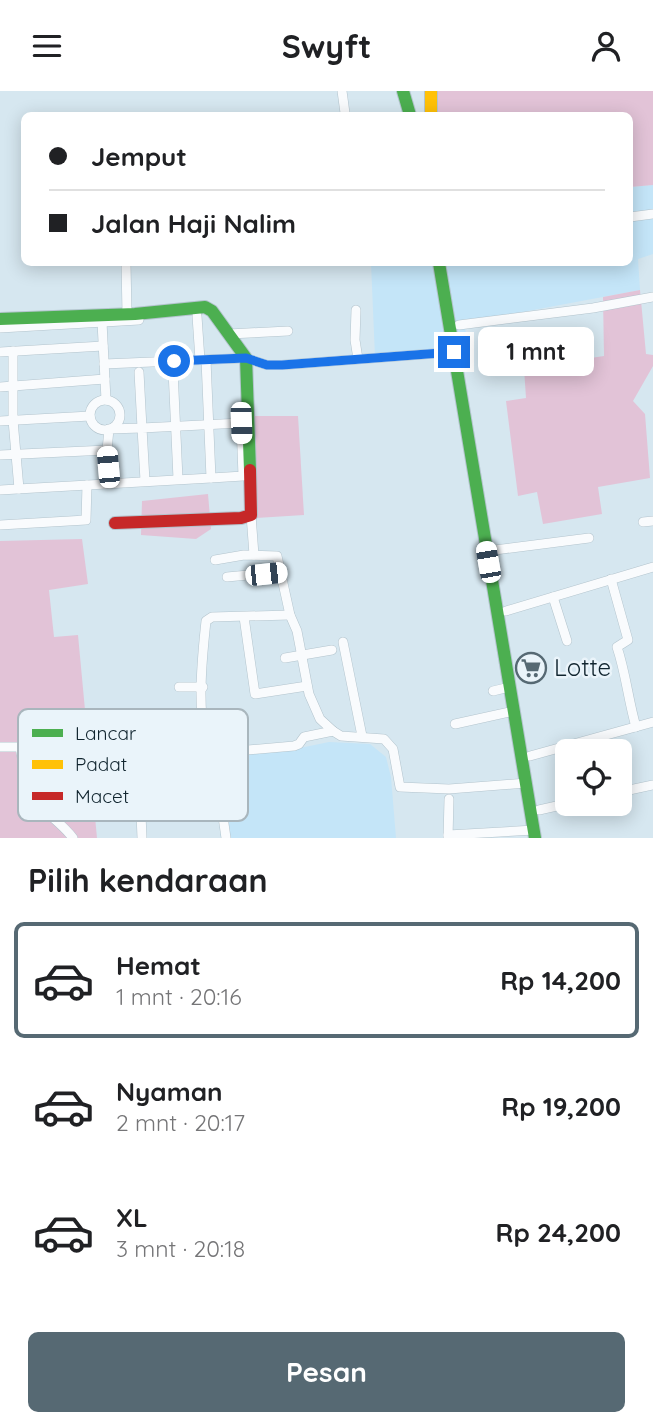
<!DOCTYPE html>
<html lang="id">
<meta charset="utf-8">
<style>
:root{--surface:#fff;--page:#f2f2f2;--text:#202124;--muted:#757577;--line:#e0e0e0;--accent:#566973}
body{margin:0;font-family:Quicksand,sans-serif;background:var(--page);color:var(--text);height:100vh;display:flex;flex-direction:column;font-size:26px;white-space:nowrap}
*{box-sizing:border-box;margin:0}
p{font-size:23px;color:var(--muted)}
.icon{flex:none;width:38px;height:38px;fill:none;stroke:currentColor;stroke-width:2;stroke-linecap:round;stroke-linejoin:round}
.map{position:relative;height:747px;overflow:hidden}
.panel{display:flex;flex-direction:column;background:var(--surface);flex:1}
.panel>*{flex:none}
.banner{position:absolute;left:21px;top:21px;width:612px;height:154px;border-radius:10px;box-shadow:0 4px 18px #0003;display:grid;align-content:center;height:154px;padding:0 28px;background:var(--surface)}
.controls{position:absolute;left:555px;top:648px;display:grid;gap:14px}
.controls a{display:grid;place-items:center;width:77px;height:77px;border-radius:10px;background:var(--surface);box-shadow:0 4px 18px #0003;font-size:35px}
.end{position:absolute;width:32px;height:32px;margin:-16px;border:9px solid #1a73e8;background:#fff;box-shadow:0 0 0 4px #fff}
.from{border-radius:50%}
.bubble{position:absolute;height:49px;border-radius:10px;background:var(--surface);box-shadow:0 4px 18px #0003;font-size:23px;font-weight:700;line-height:49px;text-align:center}
.car{position:absolute;width:21px;height:42px;margin:-21px -10px;border-radius:9px;box-shadow:0 0 5px 2px #0007;background:linear-gradient(#fff 24%,#345 0 40%,#fff 0 76%,#345 0 86%,#fff 0)}
.banner b{display:flex;align-items:center;gap:24px;height:66px;font-size:26px}
.banner b+b{border-top:2px solid var(--line)}
.banner i{width:18px;height:18px;background:var(--text)}
ul{padding:0;list-style:none}
li{display:flex;align-items:center;gap:21px;height:116px;margin:0 14px 10px;padding:0 14px;border:4px solid transparent;border-radius:10px}
li div{flex:1}
li b{display:block;font-size:26px}
li em{font-style:normal;font-weight:700}
li.selected{border-color:var(--accent)}
li>.icon{width:63px;height:63px;stroke-width:1.5}
h2{padding:0 28px;font-size:32px;line-height:84px}
.cta{display:flex;gap:14px;margin-top:auto;padding:14px 28px}
.cta a{flex:1;height:80px;border-radius:10px;background:var(--accent);color:#fff;font-size:28px;font-weight:700;line-height:80px;text-align:center}
header{display:flex;justify-content:space-between;align-items:center;height:91px;padding:0 28px;background:var(--surface);font-size:32px;font-weight:700}
.map>svg:first-child{display:block}
.built{fill:#c4e5f8}
.green{fill:#e2c3d7}
.lines{fill:none;stroke-linecap:round;stroke-linejoin:round}
.street-casing{stroke:#b3c4cd;stroke-width:10}
.fast-casing{stroke:#b3c4cd;stroke-width:14}
.slow-casing{stroke:#b3c4cd;stroke-width:14}
.jam-casing{stroke:#b3c4cd;stroke-width:14}
.street{stroke:#f9fbfd;stroke-width:9}
.fast{stroke:#4caf50;stroke-width:12}
.slow{stroke:#ffc107;stroke-width:12}
.jam{stroke:#c62828;stroke-width:12}
.route{stroke:#1a73e8;stroke-width:9}
.labels{text-anchor:middle;stroke-width:5;stroke-linejoin:round;paint-order:stroke}
.poi-label{font-size:24px;fill:#11252f;stroke:#eaf4fa;text-anchor:start}
.key{fill:#eaf4fa;stroke:#a9b6bd;stroke-width:2}
.key-label{font-size:19px;fill:#11252f}
</style>
<header><svg class="icon" aria-label="menu" viewBox="0 0 24 24"><path d="M4 6h16M4 12h16M4 18h16"/></svg>Swyft<svg class="icon" aria-label="person" viewBox="0 0 24 24"><circle cx="12" cy="8" r="4"/><path d="M4 21q1-7 8-7t8 7"/></svg></header>
<div class="map">
<svg width="653" height="747" viewBox="0 0 653 747">
<rect width="100%" height="100%" fill="#d6e7f0"/>
<g class="built">
<path d="M653,94V163L638,168L640,199L464,232L469,258L375,266L371,172H630V96Z"/>
<path d="M329,651L370,653L386,666L391,686L396,747H221L211,665L295,658Z"/>
</g>
<g class="green">
<path d="M436,0H653V94L630,96V24H436Z"/>
<path d="M640,199L646,263L653,264V275L633,310L645,323L650,387L598,396L602,423L543,433L537,401L518,405L506,310L526,307L524,277L604,265L603,206Z"/>
<path d="M247,325H298L304,424L256,427Z"/>
<path d="M208,403L211,438L196,448L141,444L142,410Z"/>
<path d="M82,448L88,493L49,499L54,546L78,544L97,747H0V450Z"/>
</g>
<g class="lines">
<g class="street-casing">
<g id="street">
<path d="M342,0L345,22"/>
<path d="M630,126L653,123"/>
<path d="M126,172L127,223"/>
<path d="M356,219L355,249L358,268"/>
<path d="M197,225L200,269L246,267L267,274H282L454,261"/>
<path d="M102,231L106,309"/>
<path d="M459,234L593,217L653,206"/>
<path d="M0,237L139,229"/>
<path d="M229,243L288,240"/>
<path d="M13,260V329L19,398"/>
<path d="M0,261L103,255"/>
<path d="M104,273L200,269"/>
<path d="M173,279L178,388"/>
<path d="M0,296L105,288"/>
<circle cx="105" cy="324" r="15"/>
<path d="M0,330L90,325"/>
<path d="M0,364L107,359"/>
<path d="M145,390L142,337L241,332L243,385L211,387"/>
<path d="M110,393L107,359L109,338L142,337L139,281"/>
<path d="M0,399L211,387L206,269"/>
<path d="M251,424L254,464"/>
<path d="M643,431L653,430"/>
<path d="M0,434L86,429L87,394"/>
<path d="M495,459L589,447"/>
<path d="M215,469L244,464L277,465L290,524L297,540L309,603L320,628L333,640L341,645L384,648L393,658L400,696L449,698L526,692"/>
<path d="M227,486L281,481"/>
<path d="M611,488L628,549L617,556C626,583 628,608 636,636"/>
<path d="M553,506L567,550"/>
<path d="M506,520L653,476"/>
<path d="M244,526L255,603L307,595"/>
<path d="M343,551L362,645"/>
<path d="M285,567L332,559"/>
<path d="M179,596H203"/>
<path d="M493,600L510,596"/>
<path d="M455,633L514,620"/>
<path d="M0,656H20C24,676 25,698 40,715C51,726 63,734 73,747"/>
<path d="M214,662L294,655L299,653L304,646L333,640"/>
<path d="M191,664L212,660"/>
<path d="M530,665L653,631"/>
<path d="M148,698L218,692"/>
<path d="M620,701L653,694"/>
<path d="M539,719L570,712"/>
<path d="M141,723L142,747"/>
<path d="M448,744L534,739"/>
<path d="M226,747L214,662C193,642 203,559 206,530L212,526L290,524"/>
<path d="M448,747L449,708"/>
</g>
</g>
<g class="fast-casing">
<g id="fast">
<path d="M403,0L410,24"/>
<path d="M439,172L535,747"/>
<path d="M0,228L135,223L205,216L212,220L246,267L250,379"/>
</g>
</g>
<g class="slow-casing">
<path id="slow" d="M431,0V24"/>
</g>
<g class="jam-casing">
<path id="jam" d="M115,432L241,427L251,424L250,379"/>
</g>
<use href="#street" class="street"/>
<use href="#fast" class="fast"/>
<use href="#slow" class="slow"/>
<use href="#jam" class="jam"/>
</g>
<g class="lines">
<path class="route" d="M174,270L246,267L267,274H282L454,261"/>
</g>
<defs>
<g id="supermarket-ring" transform="scale(1.575)"><circle r="9.5" fill="#eaf4fa" stroke="#566973" stroke-width="1.5"/><path d="M-6-5.5h2.5l.6 2H6L4.5 2H-2.5L-4.4-4H-6ZM-1.5 3.2a1.3 1.3 0 1 0 .1 0ZM3 3.2a1.3 1.3 0 1 0 .1 0Z" fill="#566973"/></g>
</defs>
<g fill-rule="evenodd">
<use href="#supermarket-ring" x="531" y="577"/>
</g>
<g class="labels">
<g class="poi-label">
<text x="554" y="585">Lotte</text>
</g>
</g>
<rect x="18" y="618" width="230" height="112" rx="10" class="key"/>
<rect x="32" y="638" width="31" height="8" fill="#4caf50"/>
<rect x="32" y="669" width="31" height="9" fill="#ffc107"/>
<rect x="32" y="701" width="31" height="8" fill="#c62828"/>
<g class="key-label">
<text x="75" y="649">Lancar</text>
<text x="75" y="680">Padat</text>
<text x="75" y="712">Macet</text>
</g>
</svg>
<div class="controls">
<a><svg class="icon" aria-label="locate" viewBox="0 0 24 24"><circle cx="12" cy="12" r="6"/><path d="M12 2v4M12 18v4M2 12h4M18 12h4"/></svg></a>
</div>
<i class="end from" style="left:174px;top:270px"></i>
<i class="end" style="left:454px;top:261px"></i>
<div class="bubble" style="left:478px;top:236px;width:116px">1 mnt</div>
<i class="car" style="left:241px;top:332px;rotate:178deg"></i>
<i class="car" style="left:108px;top:376px;rotate:355deg"></i>
<i class="car" style="left:488px;top:471px;rotate:350deg"></i>
<i class="car" style="left:266px;top:483px;rotate:84deg"></i>
<div class="banner">
<b><i class="from"></i>Jemput</b>
<b><i></i>Jalan Haji Nalim</b>
</div>
</div>
<section class="panel">
<h2>Pilih kendaraan</h2>
<ul>
<li class="selected"><svg class="icon" aria-label="car" viewBox="0 0 24 24"><path d="M5 17H2v-5l4-1 3-4h7l3 4 3 1v5h-3M9 17h6M6 11h13"/><circle cx="7" cy="17" r="2"/><circle cx="17" cy="17" r="2"/></svg><div><b>Hemat</b><p>1 mnt · 20:16</p></div><em>Rp 14,200</em></li>
<li><svg class="icon" aria-label="car" viewBox="0 0 24 24"><path d="M5 17H2v-5l4-1 3-4h7l3 4 3 1v5h-3M9 17h6M6 11h13"/><circle cx="7" cy="17" r="2"/><circle cx="17" cy="17" r="2"/></svg><div><b>Nyaman</b><p>2 mnt · 20:17</p></div><em>Rp 19,200</em></li>
<li><svg class="icon" aria-label="car" viewBox="0 0 24 24"><path d="M5 17H2v-5l4-1 3-4h7l3 4 3 1v5h-3M9 17h6M6 11h13"/><circle cx="7" cy="17" r="2"/><circle cx="17" cy="17" r="2"/></svg><div><b>XL</b><p>3 mnt · 20:18</p></div><em>Rp 24,200</em></li>
</ul>
<div class="cta"><a>Pesan</a></div>
</section>
